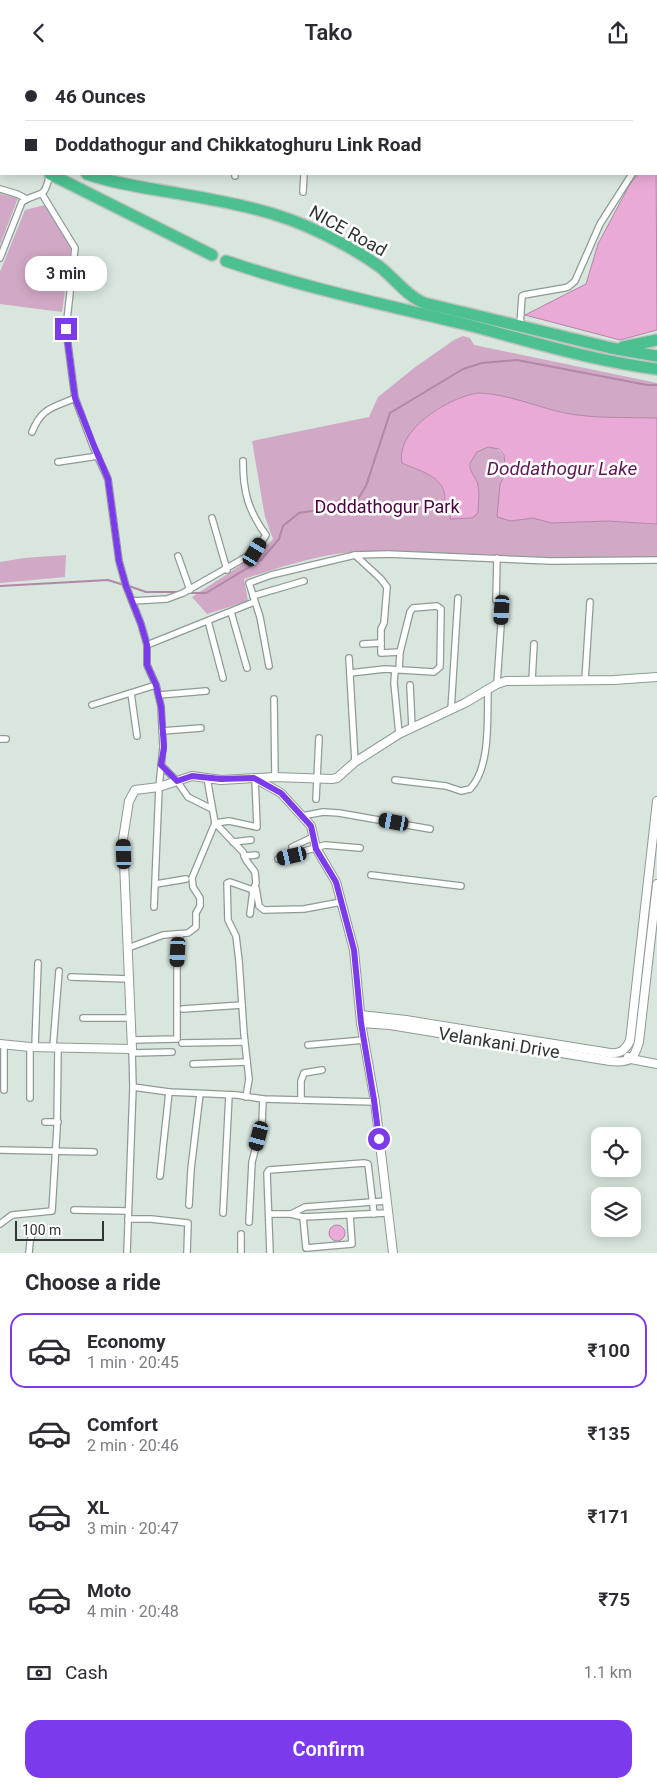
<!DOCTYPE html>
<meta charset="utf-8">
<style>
:root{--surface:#fff;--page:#f2f2f3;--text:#2b2b33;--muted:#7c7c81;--line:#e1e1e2;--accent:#7c3aed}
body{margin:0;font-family:Roboto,sans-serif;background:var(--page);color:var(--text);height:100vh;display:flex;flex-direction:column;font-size:19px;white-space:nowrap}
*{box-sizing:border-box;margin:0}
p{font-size:16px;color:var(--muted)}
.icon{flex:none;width:28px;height:28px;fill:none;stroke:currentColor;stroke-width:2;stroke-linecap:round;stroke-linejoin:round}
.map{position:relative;height:1188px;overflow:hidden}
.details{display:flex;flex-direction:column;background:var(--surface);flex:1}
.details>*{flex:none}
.banner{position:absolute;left:0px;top:0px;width:658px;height:110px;box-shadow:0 2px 12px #0003;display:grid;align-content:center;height:110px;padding:0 25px;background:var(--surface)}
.fabs{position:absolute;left:591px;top:1062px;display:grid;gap:10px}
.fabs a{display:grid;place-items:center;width:50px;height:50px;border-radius:10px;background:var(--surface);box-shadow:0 2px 12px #0003;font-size:25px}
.scale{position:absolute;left:15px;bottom:12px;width:89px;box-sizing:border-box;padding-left:5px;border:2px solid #313634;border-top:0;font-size:14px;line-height:18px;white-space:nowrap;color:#313634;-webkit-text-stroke:4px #fff;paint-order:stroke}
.end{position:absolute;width:22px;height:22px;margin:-11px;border:6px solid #7c3aed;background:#fff;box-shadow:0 0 0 2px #fff}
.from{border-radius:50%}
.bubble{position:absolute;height:35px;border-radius:15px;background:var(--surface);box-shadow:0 2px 12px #0003;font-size:16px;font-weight:600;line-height:35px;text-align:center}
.car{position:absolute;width:15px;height:30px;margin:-15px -8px;border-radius:6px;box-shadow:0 0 4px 1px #0007;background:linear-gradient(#222 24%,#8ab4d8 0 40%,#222 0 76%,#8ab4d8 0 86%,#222 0)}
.banner b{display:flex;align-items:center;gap:18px;height:48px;font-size:19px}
.banner b+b{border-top:1px solid var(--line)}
.banner i{width:12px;height:12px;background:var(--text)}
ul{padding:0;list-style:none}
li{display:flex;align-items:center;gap:15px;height:75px;margin:0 10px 8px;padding:0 15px;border:2px solid transparent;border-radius:15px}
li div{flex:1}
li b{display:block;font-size:19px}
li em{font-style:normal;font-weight:600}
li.selected{border-color:var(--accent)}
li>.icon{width:45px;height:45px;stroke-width:1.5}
h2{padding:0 25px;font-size:22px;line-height:60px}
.pay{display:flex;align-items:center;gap:12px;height:55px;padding:0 25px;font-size:19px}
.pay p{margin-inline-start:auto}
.primary-button{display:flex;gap:10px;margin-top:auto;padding:10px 25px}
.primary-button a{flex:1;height:58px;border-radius:15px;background:var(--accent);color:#fff;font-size:20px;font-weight:600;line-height:58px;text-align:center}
header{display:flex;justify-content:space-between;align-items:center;height:65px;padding:0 25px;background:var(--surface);font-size:22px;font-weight:600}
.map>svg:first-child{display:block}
.green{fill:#d1a8c5}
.water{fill:#eaaad8;stroke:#b287a7}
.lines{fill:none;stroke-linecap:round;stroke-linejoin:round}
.stream{stroke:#b287a7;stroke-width:2}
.minor-casing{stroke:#8e9b94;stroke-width:8}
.tertiary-casing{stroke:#8e9b94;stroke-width:10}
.motorway-casing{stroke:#c1c3c2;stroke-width:14}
.minor{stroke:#fff;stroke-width:5.5}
.tertiary{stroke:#fff;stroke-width:8}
.motorway{stroke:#4cc18f;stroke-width:11}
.rail{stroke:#69716d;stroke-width:2;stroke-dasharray:6 6;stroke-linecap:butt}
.route{stroke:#7c3aed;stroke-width:6}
.labels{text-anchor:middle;stroke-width:5;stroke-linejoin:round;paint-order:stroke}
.street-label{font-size:18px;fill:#313634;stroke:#fff}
.park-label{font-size:18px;fill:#4d0141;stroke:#fff}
.water-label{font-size:19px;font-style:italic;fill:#601853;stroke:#fff}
</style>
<header><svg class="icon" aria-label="back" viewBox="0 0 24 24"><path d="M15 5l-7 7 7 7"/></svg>Tako<svg class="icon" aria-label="share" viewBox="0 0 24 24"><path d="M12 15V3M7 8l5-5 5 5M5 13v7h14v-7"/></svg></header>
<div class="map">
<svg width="657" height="1188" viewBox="0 0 657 1188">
<rect width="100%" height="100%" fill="#d8e6de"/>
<g class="green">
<path d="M0,0H67L1,1V11Z"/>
<path d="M0,129L18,133L0,180Z"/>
<path d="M45,140L71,183L62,247L0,239V207L25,145Z"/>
<path d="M463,271L470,273L474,280L657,318V353L595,352L574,350L486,328C463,328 423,347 412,368C407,377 405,389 402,398C421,407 450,412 444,440L451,446L450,454L478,448L479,423L471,407L470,398C486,364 520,391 500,419L511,456L533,453L551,458L607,456L657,459V493C595,494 532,492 470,489C427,488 379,483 336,489C305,494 274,504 244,514L248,536L207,549L192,532L258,489L273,474L265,452L252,376L369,352L378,332L414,303L454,275Z"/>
<path d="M66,490L65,512L0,518V497L24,493Z"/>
</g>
<g class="water">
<path d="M656,86L657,265L620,275L525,250L586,219L598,179L630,119L638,109H656Z"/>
<path d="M479,328C508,329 537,342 565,348C595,354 627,352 657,353V459L607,456L551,458L533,453L511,456L497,452L500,419L506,408L504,390L499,384L488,382L477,387L470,398C469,408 476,411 478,420C480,429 478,439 478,448L472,453L450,454L451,446L444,440C450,412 421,407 402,398C395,364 451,331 479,328Z"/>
<circle cx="337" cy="1168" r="8"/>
</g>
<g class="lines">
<g class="stream">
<path d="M0,521L108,515L124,520"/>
<path d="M129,521L146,527H178"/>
<path d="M190,528H206L261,495L279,474L283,461L299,448L355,439L366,421L390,348L463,304L482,298L517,295L647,320H657"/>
</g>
<g class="minor-casing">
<g id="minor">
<path d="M276,0L280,1"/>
<path d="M73,1V0"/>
<path d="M255,1L256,0"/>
<path d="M284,1V0"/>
<path d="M314,1V0"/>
<path d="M656,80L657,79"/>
<path d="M235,111V109"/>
<path d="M0,124L17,129L27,134"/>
<path d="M303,127L304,109"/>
<path d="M42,129L75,183L66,264L75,333L93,381L108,414L119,496L126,521L141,559L147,580V600L156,620L161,641L163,682L159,722L154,842"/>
<path d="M0,193L22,137C43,124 43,137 50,109"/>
<path d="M520,261L522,231L524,230L564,223L568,222L575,216L600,159L632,109"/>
<path d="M32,367C42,342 53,343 75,333"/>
<path d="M58,397L98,391"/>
<path d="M212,453L227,505"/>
<path d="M355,490L381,514L387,522L384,558L381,564V588L400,587"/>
<path d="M178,491L190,525"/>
<path d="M253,531L304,516"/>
<path d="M496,535L497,493"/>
<path d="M132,536L167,534L183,528L255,487L266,470C248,445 243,427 243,396"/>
<path d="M231,547L247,603"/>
<path d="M208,556L223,613"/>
<path d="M363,579L381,578"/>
<path d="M147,580L254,537"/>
<path d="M349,593L355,697"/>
<path d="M269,601L260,552L249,518L271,510L355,490L388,489L551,496L657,495"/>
<path d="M395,605L394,618L399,669"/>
<path d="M350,608L385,604L434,607L440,602L441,544L437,541L413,543L410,547L400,587L399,605"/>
<path d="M532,615L534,579"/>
<path d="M585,615L590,537"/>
<path d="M497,619L502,545"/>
<path d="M410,620L412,663"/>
<path d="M131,628L137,671"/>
<path d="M159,630L206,626"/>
<path d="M274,634L275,712"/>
<path d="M92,640L156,620"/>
<path d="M451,645L458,533"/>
<path d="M162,666L201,663"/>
<path d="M0,674H6"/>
<path d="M161,700L177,716L188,732L212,744"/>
<path d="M207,713L215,758L243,787L246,795L255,807L256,818L253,825L250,849"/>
<path d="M395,715L446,721L461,726L470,724C491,702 487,653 488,624"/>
<path d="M316,734L319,673"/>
<path d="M302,751L323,747L339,748L430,764"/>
<path d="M233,777L251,775"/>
<path d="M292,782L313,772"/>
<path d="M244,791L256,790"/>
<path d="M278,794L325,780L360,783"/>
<path d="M371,810L461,821"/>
<path d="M156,819L186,814"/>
<path d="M256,823L259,841L264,845L304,844L341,837"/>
<path d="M128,883L163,870L188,868L196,862V848L200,841V833L193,822L192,813L215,758L229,756L257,762L255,713"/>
<path d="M71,912L129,914"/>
<path d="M183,944L242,940"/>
<path d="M83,953H131"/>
<path d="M132,975L177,974V904L180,869"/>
<path d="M182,978L244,977"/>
<path d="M308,980L364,975"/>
<path d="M35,982L38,898"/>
<path d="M53,982L59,906"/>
<path d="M132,984L133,1022L169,1027L237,1030L263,1034L375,1037"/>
<path d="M132,988L172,987"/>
<path d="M193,999L247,997"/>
<path d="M4,1025V980"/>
<path d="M246,1032L249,1014L244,969L239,896L236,871L228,855L227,818L230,817L253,825"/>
<path d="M30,1033V982"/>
<path d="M301,1035V1016L304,1008L322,1005"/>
<path d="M45,1057H58"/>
<path d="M0,1085L94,1087"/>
<path d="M160,1111L169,1027"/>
<path d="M189,1140L191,1104L200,1029"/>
<path d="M74,1145L128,1146"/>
<path d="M223,1148L229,1030"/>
<path d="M269,1149H291L303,1152L387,1148"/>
<path d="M291,1149L305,1142L386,1136"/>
<path d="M303,1152L306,1183L352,1179L350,1150"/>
<path d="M128,1154H151L188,1158L187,1188"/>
<path d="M249,1157L252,1097L262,1058L263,1034"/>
<path d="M0,1159L12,1150L52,1146L57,1063L58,982"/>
<path d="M241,1169V1188"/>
<path d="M29,1188L30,1177L34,1162"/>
<path d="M127,1188L133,1022"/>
<path d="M270,1188L267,1108L269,1105L364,1098L368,1099L374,1149"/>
</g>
</g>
<g class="tertiary-casing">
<g id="tertiary">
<path d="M256,714L281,728L311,761L316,783L336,817L354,885L361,958L375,1037L393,1188"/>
<path d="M361,950L406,955L610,988C621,989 625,985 630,976L657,736"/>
<path d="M361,958L390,960L610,996C630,998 634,995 639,977L657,819"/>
<path d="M0,979L30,982L132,984L123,774L129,736L135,725L159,722L192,711L221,715L275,712L332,714L337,713L355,697L399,669L465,638L497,619L506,616L614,615L657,612"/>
<path d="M628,992L631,994L657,999"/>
</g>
</g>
<g class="motorway-casing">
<g id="motorway">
<path d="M0,66L1,67"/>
<path d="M0,84L1,85"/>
<path d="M50,109L212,190"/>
<path d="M87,109C110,117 134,121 158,125C208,134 260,141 306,161C331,172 358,186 380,202C394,213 407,231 424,238L611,283L657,291"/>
<path d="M226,196C305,223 387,240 468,260C530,276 593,296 657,304"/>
<path d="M623,282L657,275"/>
</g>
</g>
<use href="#minor" class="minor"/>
<use href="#tertiary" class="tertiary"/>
<use href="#motorway" class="motorway"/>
<path class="rail" d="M654,0L655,1"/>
</g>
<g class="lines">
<path class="route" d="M66,264L75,333L94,381L108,414L119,496L126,521L141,559L147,580V600L156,620L161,641L164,682L161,700L177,716L192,711L221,714L254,713L281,728L311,761L316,784L336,817L354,885L361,958L374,1035L379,1074"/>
</g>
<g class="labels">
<g class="street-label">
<text transform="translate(348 166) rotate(29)" y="6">NICE Road</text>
<text transform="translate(499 978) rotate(9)" y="6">Velankani Drive</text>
</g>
<g class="park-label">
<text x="387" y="448">Doddathogur Park</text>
</g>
<g class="water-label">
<text x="562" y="410">Doddathogur Lake</text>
</g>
</g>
</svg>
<div class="fabs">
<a><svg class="icon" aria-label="locate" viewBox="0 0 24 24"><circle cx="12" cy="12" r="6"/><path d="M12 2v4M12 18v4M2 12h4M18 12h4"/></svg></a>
<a><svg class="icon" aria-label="layers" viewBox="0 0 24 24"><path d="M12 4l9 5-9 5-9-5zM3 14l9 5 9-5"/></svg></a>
</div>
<div class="scale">100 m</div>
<i class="end from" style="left:379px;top:1074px"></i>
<i class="end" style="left:66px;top:264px"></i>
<div class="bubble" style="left:25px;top:191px;width:82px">3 min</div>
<i class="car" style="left:255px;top:487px;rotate:31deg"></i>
<i class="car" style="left:502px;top:545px;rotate:184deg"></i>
<i class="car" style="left:394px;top:757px;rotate:280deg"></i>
<i class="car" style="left:124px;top:789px;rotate:358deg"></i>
<i class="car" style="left:292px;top:791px;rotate:257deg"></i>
<i class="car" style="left:178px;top:887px;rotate:183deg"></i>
<i class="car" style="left:259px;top:1071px;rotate:195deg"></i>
<div class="banner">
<b><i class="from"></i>46 Ounces</b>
<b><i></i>Doddathogur and Chikkatoghuru Link Road</b>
</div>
</div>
<section class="details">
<h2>Choose a ride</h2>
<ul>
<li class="selected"><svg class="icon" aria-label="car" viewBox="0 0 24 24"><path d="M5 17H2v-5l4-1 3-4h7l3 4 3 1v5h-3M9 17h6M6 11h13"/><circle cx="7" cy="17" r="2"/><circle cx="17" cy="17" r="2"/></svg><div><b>Economy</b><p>1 min · 20:45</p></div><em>₹100</em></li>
<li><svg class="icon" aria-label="car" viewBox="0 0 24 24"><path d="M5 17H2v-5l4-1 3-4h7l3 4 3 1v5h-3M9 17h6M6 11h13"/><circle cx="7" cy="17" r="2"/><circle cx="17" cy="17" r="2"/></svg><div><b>Comfort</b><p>2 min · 20:46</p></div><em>₹135</em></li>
<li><svg class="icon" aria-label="car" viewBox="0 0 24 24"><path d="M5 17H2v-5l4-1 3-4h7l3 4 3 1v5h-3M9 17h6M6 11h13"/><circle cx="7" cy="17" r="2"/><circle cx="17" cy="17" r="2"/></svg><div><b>XL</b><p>3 min · 20:47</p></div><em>₹171</em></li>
<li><svg class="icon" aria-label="car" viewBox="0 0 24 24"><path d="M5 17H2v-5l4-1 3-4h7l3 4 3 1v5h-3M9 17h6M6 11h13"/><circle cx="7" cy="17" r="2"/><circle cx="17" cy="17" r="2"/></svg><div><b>Moto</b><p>4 min · 20:48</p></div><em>₹75</em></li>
</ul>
<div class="pay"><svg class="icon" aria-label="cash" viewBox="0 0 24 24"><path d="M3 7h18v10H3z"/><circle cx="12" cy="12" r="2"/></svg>Cash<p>1.1 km</p></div>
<div class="primary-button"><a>Confirm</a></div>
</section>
